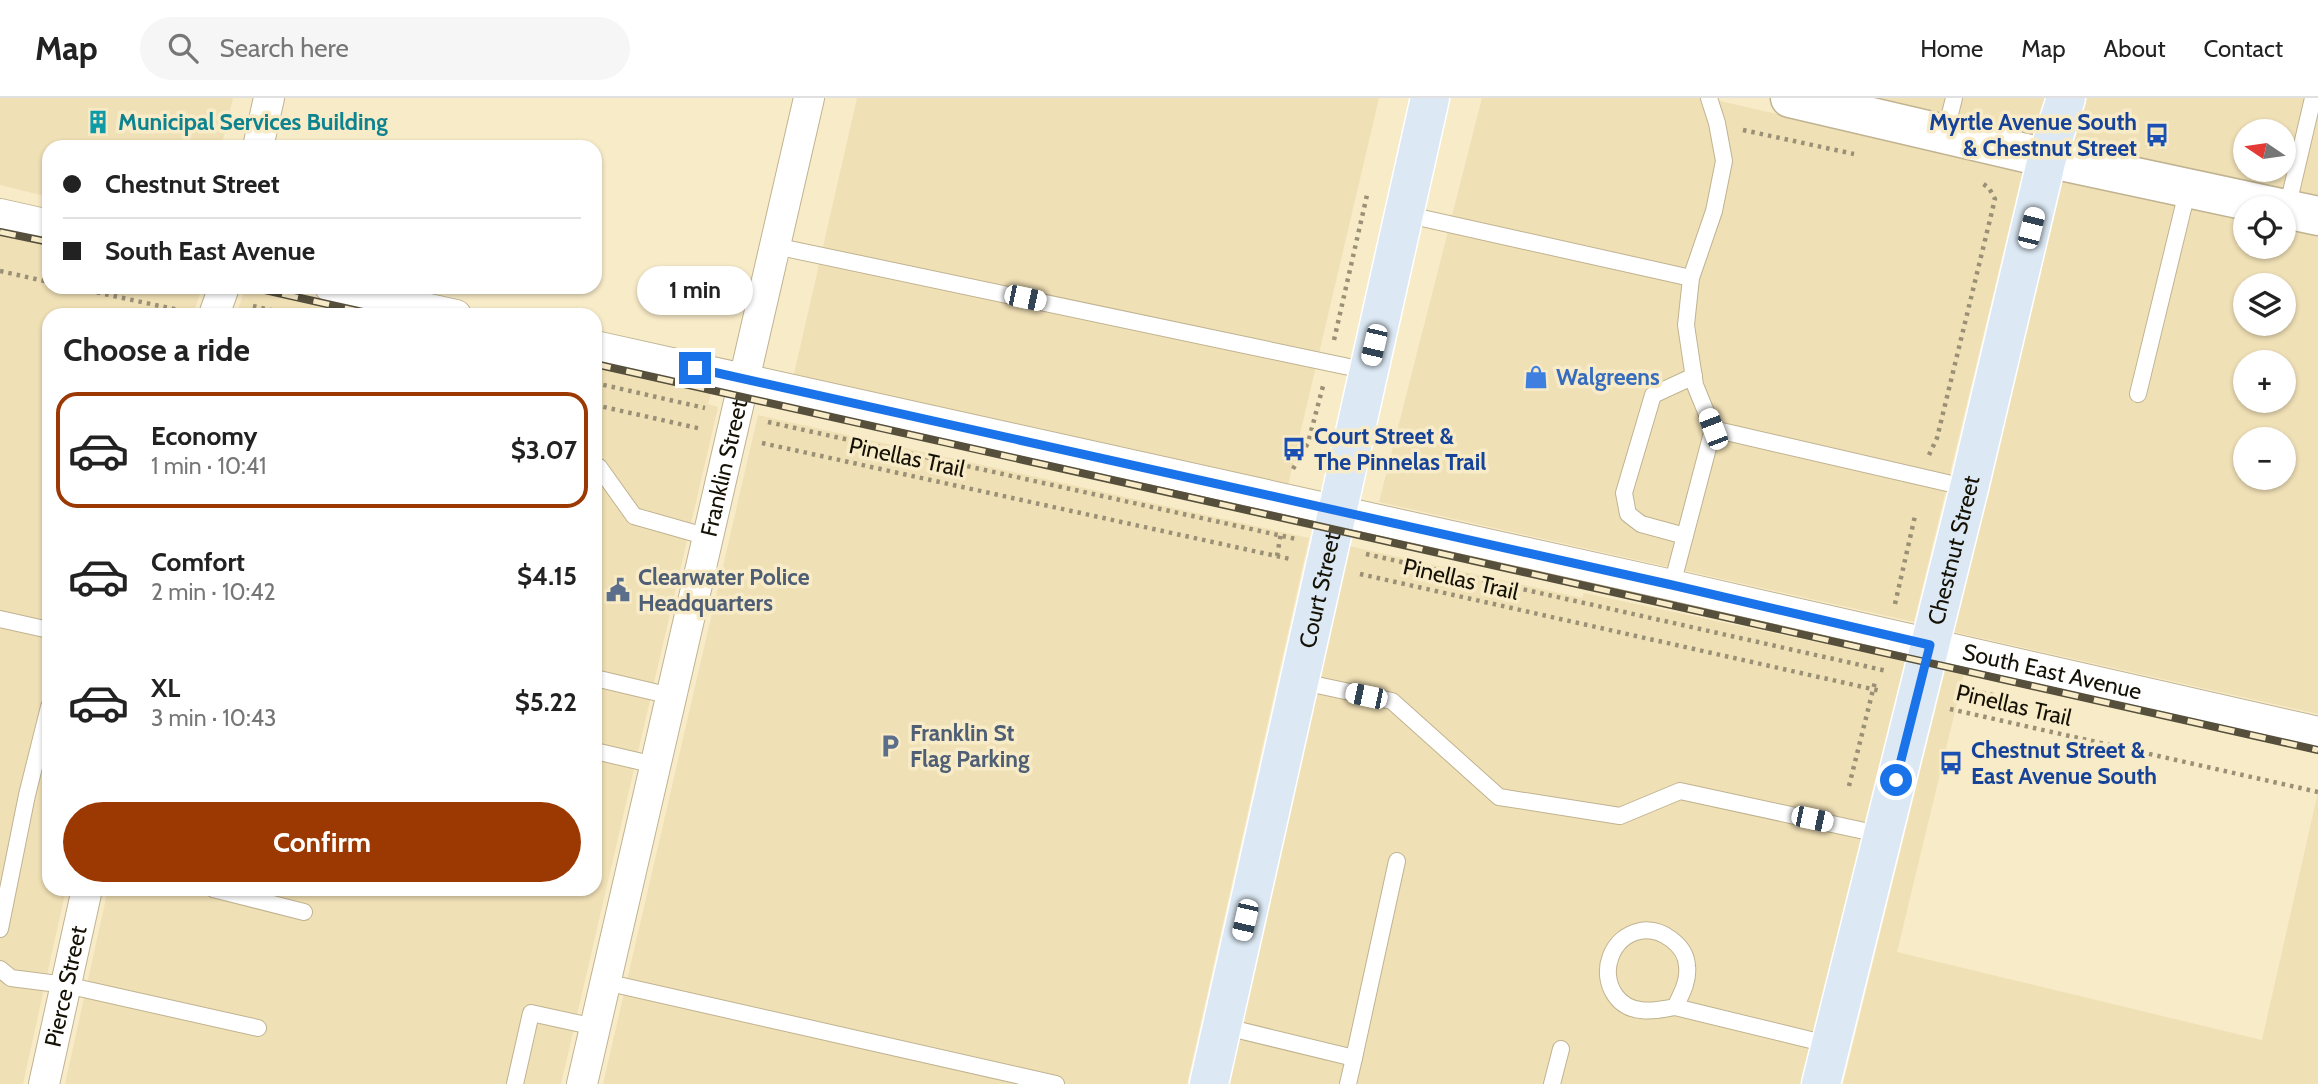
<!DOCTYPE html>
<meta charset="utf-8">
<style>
:root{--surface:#fff;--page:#f6f6f6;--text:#222;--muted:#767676;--line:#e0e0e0;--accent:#9c3802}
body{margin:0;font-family:Cabin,sans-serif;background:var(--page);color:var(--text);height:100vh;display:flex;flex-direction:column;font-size:26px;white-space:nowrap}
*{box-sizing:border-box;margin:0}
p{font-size:23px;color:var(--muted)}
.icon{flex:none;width:38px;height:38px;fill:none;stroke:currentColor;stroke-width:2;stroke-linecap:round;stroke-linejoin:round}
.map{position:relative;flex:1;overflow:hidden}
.side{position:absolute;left:42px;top:210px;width:560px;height:588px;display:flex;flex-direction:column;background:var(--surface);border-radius:21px;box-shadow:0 2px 5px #0004}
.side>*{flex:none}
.hud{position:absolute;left:42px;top:42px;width:560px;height:154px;border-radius:21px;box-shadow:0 2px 5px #0004;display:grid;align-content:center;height:154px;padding:0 21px;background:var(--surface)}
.needle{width:46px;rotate:283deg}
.fabs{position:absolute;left:2233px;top:21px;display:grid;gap:14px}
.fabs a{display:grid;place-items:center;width:63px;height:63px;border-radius:50%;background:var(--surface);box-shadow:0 2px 5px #0004;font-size:35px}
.end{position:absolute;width:32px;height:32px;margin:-16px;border:9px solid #1a73e8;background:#fff;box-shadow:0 0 0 4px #fff}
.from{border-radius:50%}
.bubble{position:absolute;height:49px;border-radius:24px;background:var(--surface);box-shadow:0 2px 5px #0004;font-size:23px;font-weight:700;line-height:49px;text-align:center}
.car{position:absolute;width:21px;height:42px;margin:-21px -10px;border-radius:9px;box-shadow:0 0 5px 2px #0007;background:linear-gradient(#fff 24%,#345 0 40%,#fff 0 76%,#345 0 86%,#fff 0)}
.hud b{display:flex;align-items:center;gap:24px;height:66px;font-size:26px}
.hud b+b{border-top:2px solid var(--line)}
.hud i{width:18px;height:18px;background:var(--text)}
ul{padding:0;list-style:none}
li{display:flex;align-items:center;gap:21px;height:116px;margin:0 14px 10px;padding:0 7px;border:4px solid transparent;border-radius:21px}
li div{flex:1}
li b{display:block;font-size:26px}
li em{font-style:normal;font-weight:700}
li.active{border-color:var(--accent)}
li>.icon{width:63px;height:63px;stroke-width:1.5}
h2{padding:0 21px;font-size:32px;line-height:84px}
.button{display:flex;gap:14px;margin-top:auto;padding:14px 21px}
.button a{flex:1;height:80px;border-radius:42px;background:var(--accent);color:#fff;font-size:28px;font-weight:700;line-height:80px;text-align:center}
header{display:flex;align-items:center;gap:42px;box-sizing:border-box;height:98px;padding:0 35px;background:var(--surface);border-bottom:2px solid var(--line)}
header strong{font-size:33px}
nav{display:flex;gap:38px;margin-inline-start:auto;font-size:24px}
.search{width:490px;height:63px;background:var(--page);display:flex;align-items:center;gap:18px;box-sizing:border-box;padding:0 24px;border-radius:38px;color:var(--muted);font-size:26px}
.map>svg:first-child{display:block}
.built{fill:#f0e0b6;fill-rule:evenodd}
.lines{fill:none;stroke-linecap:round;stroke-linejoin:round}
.service-casing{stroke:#c0b391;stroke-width:18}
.minor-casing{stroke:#c0b391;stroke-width:32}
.secondary-casing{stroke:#c0b391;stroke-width:41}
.primary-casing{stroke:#fff;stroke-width:41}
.path{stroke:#999076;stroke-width:4.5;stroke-dasharray:3.5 5;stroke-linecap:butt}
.service{stroke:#fff;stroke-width:16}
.minor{stroke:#fff;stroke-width:30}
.secondary{stroke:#fff;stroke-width:38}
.primary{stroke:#dce9f4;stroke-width:38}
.rail-casing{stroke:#554f3c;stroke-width:8}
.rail{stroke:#f8ebc8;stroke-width:5;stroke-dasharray:16;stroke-linecap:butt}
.route{stroke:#1a73e8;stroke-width:9}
.labels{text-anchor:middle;stroke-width:7;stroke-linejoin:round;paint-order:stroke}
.culture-label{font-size:23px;font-weight:bold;fill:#0d838f;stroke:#f8ebc8;text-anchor:start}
.transit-label{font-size:23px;font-weight:bold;fill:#164399;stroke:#f8ebc8;text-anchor:start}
.shop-label{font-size:23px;font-weight:bold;fill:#366cbe;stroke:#f8ebc8;text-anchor:start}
.street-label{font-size:23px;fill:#151105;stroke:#f8ebc8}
.service-label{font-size:23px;font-weight:bold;fill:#4e5e75;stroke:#f8ebc8;text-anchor:start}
</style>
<header>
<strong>Map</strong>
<div class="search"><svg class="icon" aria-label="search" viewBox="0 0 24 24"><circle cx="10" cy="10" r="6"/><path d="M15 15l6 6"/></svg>Search here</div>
<nav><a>Home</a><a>Map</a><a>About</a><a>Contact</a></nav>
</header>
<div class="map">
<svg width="2318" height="986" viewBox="0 0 2318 986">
<rect width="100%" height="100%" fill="#f8ebc8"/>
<g class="built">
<path d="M0,0H233L221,49H49V99L0,87Z"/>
<path d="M857,0H1379L1288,387L794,276Z"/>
<path d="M1482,0H1707L2023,73L1914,524L1379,404Z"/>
<path d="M1867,0H2045L2033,38Z"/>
<path d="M2087,0H2318V99L2073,47ZM2245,33H2284V72H2245Z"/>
<path d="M2063,82L2245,121V149H2284V129L2318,137V616L1954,534ZM2245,187H2284V226H2245ZM2245,264H2284V303H2245ZM2245,341H2284V380H2245Z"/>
<path d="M0,134L49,145V189H202L193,217H49V791H66L23,986H0Z"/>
<path d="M246,189L372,217H236Z"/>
<path d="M595,266L712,292L708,306L718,309L561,986H65L108,791H595Z"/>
<path d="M758,317L1309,440L1187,986H603Z"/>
<path d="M1349,448L1582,500L1584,495L1905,563L1801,986H1228Z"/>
<path d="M1945,572L1964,576L1897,854L2262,942L2318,694V986H1843Z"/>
</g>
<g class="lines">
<g class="service-casing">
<g id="service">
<path d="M1709,0L1717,25L1724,63L1714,113L1691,180L1686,227L1695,287L1713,331L1969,390"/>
<path d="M1945,36L1954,0"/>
<path d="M2287,111L2313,0"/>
<path d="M1404,116L1691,180"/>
<path d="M775,148L1368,273"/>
<path d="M2138,296L2188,90"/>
<path d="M595,368L599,369L634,418L708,439"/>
<path d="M1685,438L1641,426L1628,416L1624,395L1653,297L1694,278"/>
<path d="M1672,487L1713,331"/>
<path d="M0,521L49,532"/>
<path d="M595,580L671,598"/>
<path d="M1298,583L1392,603L1499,699L1620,718L1680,693L1883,737"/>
<path d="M595,653L655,667"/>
<path d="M213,791L304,814"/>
<path d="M0,831L27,697L49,609"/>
<path d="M0,871L11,880L66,887L258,930"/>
<path d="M605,884L1056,986"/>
<path d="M1675,909C1681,897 1689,883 1687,868C1686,847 1661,829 1640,833C1611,839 1599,874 1615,897C1629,918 1655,913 1675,909L1831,947"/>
<path d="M1222,928L1354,960L1348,986"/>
<path d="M1354,960L1397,763"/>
<path d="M515,986L531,915L595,929"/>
<path d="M1552,986L1561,951"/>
</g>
</g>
<g class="minor-casing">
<g id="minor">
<path d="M258,49L269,0"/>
<path d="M0,116L49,127"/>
<path d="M330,189L456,217"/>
<path d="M214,217L224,189"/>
<path id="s1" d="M595,248L1672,487L2318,634"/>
<path id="s2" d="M44,986L87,791"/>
<path id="s3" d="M582,986L809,0"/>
</g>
</g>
<g class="secondary-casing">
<path id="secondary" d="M1790,0L2047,60L2318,118"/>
</g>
<g class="primary-casing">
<g id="primary">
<path id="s4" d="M1209,986L1430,0"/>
<path id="s5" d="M1821,986L1969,390L2047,60L2066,0"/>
</g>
</g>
<g class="path">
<path d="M1743,32L1854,56"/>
<path d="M0,173L49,184"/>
<path d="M72,189L183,213"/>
<path d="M169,189L190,194"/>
<path d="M253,208L293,217"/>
<path d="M1334,242L1367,97"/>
<path d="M595,285L705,310"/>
<path d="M595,307L702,331"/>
<path d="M768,324L1296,441"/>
<path d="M762,345L1290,461"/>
<path d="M1929,357L1937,340L1995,101L1989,90L1982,85"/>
<path d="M1293,371L1308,345L1323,288"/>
<path d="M1366,456L1887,573"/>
<path d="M1277,458L1281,435"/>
<path d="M1360,476L1881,593"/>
<path d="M1895,506L1915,418"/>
<path d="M1957,589L2010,601"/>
<path d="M1950,611L2318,694"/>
<path d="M1849,688L1875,584"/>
</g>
<use href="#service" class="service"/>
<use href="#minor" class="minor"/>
<use href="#secondary" class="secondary"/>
<use href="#primary" class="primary"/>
<g class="rail-casing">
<g id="rail">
<path d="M0,134L49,144"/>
<path d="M251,189L376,217"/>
<path d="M595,266L2318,652"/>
</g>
</g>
<use href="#rail" class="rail"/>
</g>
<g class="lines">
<path class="route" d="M695,270L1672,487L1930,547L1896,682"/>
</g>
<defs>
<g id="building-bare" transform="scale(1.89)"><path d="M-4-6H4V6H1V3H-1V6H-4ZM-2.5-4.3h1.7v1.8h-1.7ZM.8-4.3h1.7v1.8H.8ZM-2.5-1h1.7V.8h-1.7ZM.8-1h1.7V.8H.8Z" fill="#0f9aa8" stroke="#f8ebc8" stroke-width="2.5" paint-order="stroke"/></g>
<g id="bus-bare" transform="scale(1.89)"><path d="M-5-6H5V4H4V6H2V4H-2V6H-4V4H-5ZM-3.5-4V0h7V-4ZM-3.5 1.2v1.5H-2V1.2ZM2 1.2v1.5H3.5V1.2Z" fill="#1a4fb4" stroke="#f8ebc8" stroke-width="2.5" paint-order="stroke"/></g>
<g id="shop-bare" transform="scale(1.89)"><path d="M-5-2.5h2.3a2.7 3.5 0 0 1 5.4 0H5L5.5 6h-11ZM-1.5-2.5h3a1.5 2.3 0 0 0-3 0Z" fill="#3f7fe0" stroke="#f8ebc8" stroke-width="2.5" paint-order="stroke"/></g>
<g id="civic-bare" transform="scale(1.89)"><path d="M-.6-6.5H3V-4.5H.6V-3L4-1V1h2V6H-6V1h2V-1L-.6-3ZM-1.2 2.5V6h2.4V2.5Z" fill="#5c6f8a" stroke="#f8ebc8" stroke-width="2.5" paint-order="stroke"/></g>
<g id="parking-bare" transform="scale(1.89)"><path d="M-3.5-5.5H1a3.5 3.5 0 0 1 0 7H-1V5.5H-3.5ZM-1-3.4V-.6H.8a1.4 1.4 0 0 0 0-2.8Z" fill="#5c6f8a" stroke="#f8ebc8" stroke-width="2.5" paint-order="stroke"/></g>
</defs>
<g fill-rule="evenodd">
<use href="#building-bare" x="98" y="24"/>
<use href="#bus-bare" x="2157" y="37"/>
<use href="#shop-bare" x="1536" y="279"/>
<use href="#bus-bare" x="1294" y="351"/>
<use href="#civic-bare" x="618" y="492"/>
<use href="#parking-bare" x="890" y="648"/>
<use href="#bus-bare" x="1951" y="665"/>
</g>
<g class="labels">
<g class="culture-label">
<text x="118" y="32">Municipal Services Building</text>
</g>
<g class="transit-label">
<text x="2137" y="32" text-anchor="end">Myrtle Avenue South<tspan x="2137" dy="26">&amp; Chestnut Street</tspan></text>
<text x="1314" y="346">Court Street &amp;<tspan x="1314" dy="26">The Pinnelas Trail</tspan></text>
<text x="1971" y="660">Chestnut Street &amp;<tspan x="1971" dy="26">East Avenue South</tspan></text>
</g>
<g class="shop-label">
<text x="1556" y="287">Walgreens</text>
</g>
<g class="street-label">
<text transform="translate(907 359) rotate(12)" y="8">Pinellas Trail</text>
<text dy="8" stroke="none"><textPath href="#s3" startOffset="632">Franklin Street</textPath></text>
<text dy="8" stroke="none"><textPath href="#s5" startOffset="550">Chestnut Street</textPath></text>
<text transform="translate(1461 481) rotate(13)" y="8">Pinellas Trail</text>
<text dy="8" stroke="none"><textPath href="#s4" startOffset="506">Court Street</textPath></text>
<text dy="8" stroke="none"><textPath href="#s1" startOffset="1493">South East Avenue</textPath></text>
<text transform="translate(2014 607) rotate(13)" y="8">Pinellas Trail</text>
<text dy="8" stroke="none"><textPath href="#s2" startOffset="100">Pierce Street</textPath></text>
</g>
<g class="service-label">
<text x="638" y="487">Clearwater Police<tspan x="638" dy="26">Headquarters</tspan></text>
<text x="910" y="643">Franklin St<tspan x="910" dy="26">Flag Parking</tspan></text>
</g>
</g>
</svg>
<div class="fabs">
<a><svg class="needle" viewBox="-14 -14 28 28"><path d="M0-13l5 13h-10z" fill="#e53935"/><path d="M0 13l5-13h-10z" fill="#767676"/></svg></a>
<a><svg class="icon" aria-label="locate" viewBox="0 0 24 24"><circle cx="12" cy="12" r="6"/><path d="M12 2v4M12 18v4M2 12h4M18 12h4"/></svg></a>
<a><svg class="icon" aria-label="layers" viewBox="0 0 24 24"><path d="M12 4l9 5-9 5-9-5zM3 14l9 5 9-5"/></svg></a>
<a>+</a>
<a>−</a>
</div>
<i class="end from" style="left:1896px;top:682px"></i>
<i class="end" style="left:695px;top:270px"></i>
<div class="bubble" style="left:637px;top:168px;width:116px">1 min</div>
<i class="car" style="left:2031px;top:130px;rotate:14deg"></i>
<i class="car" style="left:1025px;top:200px;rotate:102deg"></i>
<i class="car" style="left:1374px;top:247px;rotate:193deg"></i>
<i class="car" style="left:1713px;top:331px;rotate:339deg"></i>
<i class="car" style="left:1366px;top:598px;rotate:282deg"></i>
<i class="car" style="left:1812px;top:721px;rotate:102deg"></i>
<i class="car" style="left:1245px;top:822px;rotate:193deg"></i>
<div class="hud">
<b><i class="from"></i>Chestnut Street</b>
<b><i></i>South East Avenue</b>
</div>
<section class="side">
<h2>Choose a ride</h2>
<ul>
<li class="active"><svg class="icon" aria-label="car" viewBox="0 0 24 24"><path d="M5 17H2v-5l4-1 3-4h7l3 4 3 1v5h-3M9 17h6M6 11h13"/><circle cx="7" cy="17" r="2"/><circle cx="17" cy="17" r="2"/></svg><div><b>Economy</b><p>1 min · 10:41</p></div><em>$3.07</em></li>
<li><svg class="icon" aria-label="car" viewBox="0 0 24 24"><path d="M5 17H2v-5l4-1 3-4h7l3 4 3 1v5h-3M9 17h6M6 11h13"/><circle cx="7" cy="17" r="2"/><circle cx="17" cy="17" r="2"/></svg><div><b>Comfort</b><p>2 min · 10:42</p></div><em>$4.15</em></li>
<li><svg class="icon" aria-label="car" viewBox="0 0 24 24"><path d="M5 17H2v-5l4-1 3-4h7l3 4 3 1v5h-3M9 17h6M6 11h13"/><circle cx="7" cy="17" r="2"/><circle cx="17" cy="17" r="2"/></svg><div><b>XL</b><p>3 min · 10:43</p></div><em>$5.22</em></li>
</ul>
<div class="button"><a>Confirm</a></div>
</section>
</div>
